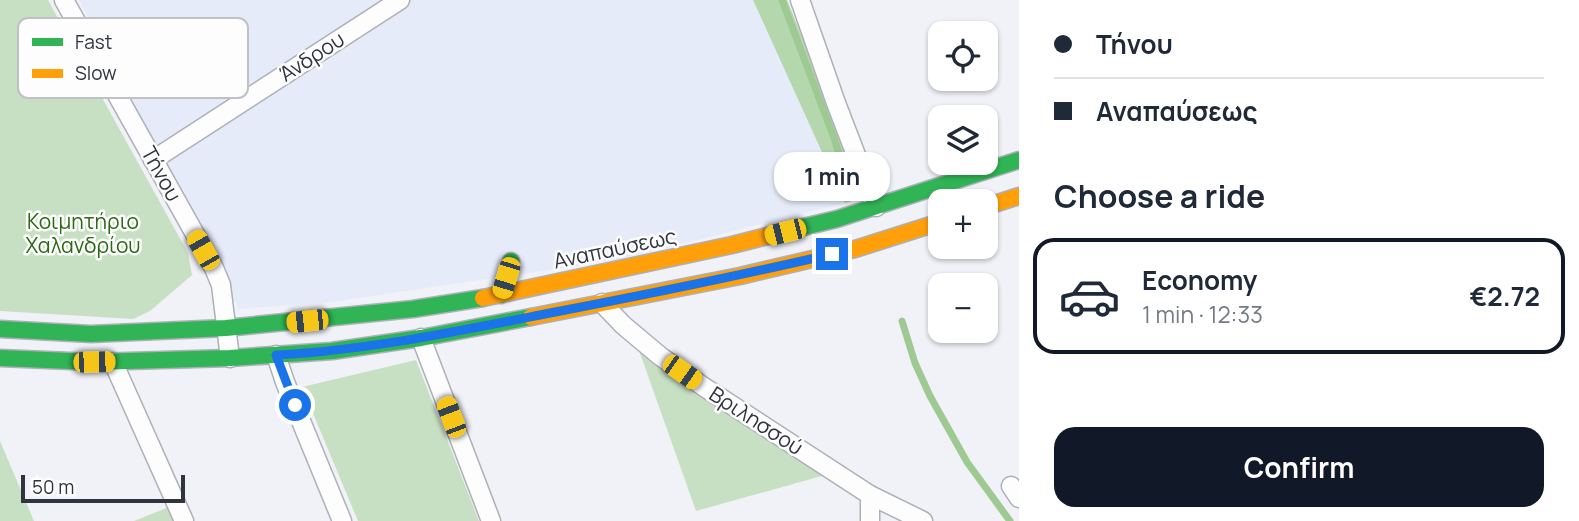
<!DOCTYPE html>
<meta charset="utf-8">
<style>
:root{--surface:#fff;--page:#f6f6f7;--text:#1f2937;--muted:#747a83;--line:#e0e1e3;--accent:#111827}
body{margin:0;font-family:Manrope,sans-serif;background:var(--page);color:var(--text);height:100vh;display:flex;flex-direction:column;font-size:26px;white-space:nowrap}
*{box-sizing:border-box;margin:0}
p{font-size:23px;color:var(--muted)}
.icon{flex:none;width:38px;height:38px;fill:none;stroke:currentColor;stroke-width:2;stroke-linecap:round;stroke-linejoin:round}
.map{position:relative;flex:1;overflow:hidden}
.sheet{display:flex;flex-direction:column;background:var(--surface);width:560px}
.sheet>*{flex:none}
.guide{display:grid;align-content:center;height:154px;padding:0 35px;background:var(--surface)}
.buttons{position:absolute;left:928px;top:21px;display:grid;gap:14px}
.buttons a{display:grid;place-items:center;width:70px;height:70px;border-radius:14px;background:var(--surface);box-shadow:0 2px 5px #0004;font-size:35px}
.scale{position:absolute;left:21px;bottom:18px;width:164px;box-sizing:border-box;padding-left:7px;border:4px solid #30343f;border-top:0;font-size:19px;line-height:24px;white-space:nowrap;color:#30343f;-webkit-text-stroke:5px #fdfdfd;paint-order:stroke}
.end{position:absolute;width:32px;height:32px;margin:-16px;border:9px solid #1a73e8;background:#fff;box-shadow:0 0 0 4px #fff}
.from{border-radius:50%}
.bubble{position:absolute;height:49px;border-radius:21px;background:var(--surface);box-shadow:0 2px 5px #0004;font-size:23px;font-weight:700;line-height:49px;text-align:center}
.car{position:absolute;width:21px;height:42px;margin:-21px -10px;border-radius:9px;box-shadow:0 0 5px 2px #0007;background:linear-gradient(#f5c518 24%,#345 0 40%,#f5c518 0 76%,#345 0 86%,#f5c518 0)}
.guide b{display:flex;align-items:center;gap:24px;height:66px;font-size:26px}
.guide b+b{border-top:2px solid var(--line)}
.guide i{width:18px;height:18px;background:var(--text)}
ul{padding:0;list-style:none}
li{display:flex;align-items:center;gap:21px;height:116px;margin:0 14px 10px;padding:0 21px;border:4px solid transparent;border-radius:21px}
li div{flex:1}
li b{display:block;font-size:26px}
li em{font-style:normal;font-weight:700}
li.active{border-color:var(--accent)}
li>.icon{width:63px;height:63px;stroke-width:1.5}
h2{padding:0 35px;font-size:32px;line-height:84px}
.cta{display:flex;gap:14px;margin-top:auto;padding:14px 35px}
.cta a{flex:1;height:80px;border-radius:21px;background:var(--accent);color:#fff;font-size:28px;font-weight:700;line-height:80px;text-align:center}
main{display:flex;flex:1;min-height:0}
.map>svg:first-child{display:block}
.built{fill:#e6ebfa}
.green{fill:#c7e0c3}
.forest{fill:#b4d7ad}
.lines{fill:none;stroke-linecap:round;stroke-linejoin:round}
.stream{stroke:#9ec992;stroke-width:7}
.street-casing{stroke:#adb0b8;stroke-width:21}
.fast-casing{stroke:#adb0b8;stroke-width:19}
.slow-casing{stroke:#adb0b8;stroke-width:19}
.street{stroke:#fdfdfe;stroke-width:18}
.fast{stroke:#30b455;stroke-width:16}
.slow{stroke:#ff9f0a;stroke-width:16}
.route{stroke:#1a73e8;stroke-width:9}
.labels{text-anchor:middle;stroke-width:5;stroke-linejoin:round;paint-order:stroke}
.street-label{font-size:21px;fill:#30343f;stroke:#fdfdfd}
.park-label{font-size:21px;fill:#2e6816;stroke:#fdfdfd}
.key{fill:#fdfdfd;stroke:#c0c1c4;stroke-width:2}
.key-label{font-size:19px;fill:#30343f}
</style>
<main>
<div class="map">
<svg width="1019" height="521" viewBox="0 0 1019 521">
<rect width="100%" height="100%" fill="#f0f2f8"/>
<path class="built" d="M79,0H753L845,203L622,259L332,302L239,309Z"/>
<g class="green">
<path d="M0,0H48L188,253L192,275L150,311L133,319L0,311Z"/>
<path d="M636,342L829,474L696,511Z"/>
<path d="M416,360L479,521H358L302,387Z"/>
<path d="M0,441L34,521H0Z"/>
<path d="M169,507L175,521H134Z"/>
</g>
<path class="forest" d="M753,0H787L846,144L859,199L845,203Z"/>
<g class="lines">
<g class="stream">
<path d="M782,0L834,138L852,195"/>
<path d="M902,321L915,363L930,396L967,462L1010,521"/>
</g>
<g class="street-casing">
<g id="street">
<path d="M64,0L214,268L221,285L230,358"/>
<path d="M800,0L836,103L876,207"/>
<path d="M153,160L400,0"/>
<path d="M602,303L623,325L660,356L704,387L870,495L923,521"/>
<path d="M421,338L491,521"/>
<path d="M276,355L285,382L342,521"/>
<path d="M113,362L184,521"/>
<path d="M1011,486L1019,498"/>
<path d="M870,521V495"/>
</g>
</g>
<g class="fast-casing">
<g id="fast">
<path d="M795,229L837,219L1019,160"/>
<path d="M501,295L511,261"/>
<path d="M0,329L91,334L226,328L413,309L483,298"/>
<path d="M0,358L94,362L230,358L332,351L421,338L531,317"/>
</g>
</g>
<g class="slow-casing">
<g id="slow">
<path d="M985,207L1019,196"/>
<path d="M483,298L732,245L795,229"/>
<path d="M531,317L740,276L855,249L940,222"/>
</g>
</g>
<use href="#street" class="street"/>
<use href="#fast" class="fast"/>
<use href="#slow" class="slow"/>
</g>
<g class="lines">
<path class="route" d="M295,405L276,355C369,350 459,331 550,313C644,295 738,276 832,254"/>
</g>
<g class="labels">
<g class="street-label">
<text transform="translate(312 57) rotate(-33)" y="7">Άνδρου</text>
<text transform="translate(161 174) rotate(61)" y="7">Τήνου</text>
<text transform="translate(615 249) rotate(-12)" y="7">Αναπαύσεως</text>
<text transform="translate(756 421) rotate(33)" y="7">Βριλησσού</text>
</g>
<g class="park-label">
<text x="83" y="229">Κοιμητήριο<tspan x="83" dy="24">Χαλανδρίου</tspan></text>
</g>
</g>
<rect x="18" y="18" width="230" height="80" rx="10" class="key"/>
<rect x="32" y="38" width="31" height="8" fill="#30b455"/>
<rect x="32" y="69" width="31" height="9" fill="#ff9f0a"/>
<g class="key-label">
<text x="75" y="49">Fast</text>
<text x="75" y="80">Slow</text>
</g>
</svg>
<div class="buttons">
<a><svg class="icon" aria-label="locate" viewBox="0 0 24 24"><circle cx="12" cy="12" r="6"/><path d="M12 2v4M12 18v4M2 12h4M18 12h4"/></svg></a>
<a><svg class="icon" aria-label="layers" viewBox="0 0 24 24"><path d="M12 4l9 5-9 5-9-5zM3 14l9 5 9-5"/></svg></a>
<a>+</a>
<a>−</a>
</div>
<div class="scale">50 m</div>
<i class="end from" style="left:295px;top:405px"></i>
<i class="end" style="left:832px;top:254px"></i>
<div class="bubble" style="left:774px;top:152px;width:116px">1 min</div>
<i class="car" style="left:785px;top:232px;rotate:256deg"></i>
<i class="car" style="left:203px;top:250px;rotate:330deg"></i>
<i class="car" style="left:506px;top:278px;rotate:197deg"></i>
<i class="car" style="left:307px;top:321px;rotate:264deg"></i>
<i class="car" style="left:94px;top:362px;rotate:89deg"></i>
<i class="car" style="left:682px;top:372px;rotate:125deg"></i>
<i class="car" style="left:451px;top:417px;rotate:339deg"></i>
</div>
<section class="sheet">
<div class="guide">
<b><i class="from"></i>Τήνου</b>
<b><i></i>Αναπαύσεως</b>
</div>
<h2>Choose a ride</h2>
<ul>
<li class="active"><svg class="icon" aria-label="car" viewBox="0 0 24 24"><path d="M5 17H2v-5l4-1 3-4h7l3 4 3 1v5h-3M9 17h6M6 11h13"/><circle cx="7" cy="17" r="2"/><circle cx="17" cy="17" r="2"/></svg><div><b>Economy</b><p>1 min · 12:33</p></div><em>€2.72</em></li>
</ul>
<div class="cta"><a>Confirm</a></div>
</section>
</main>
